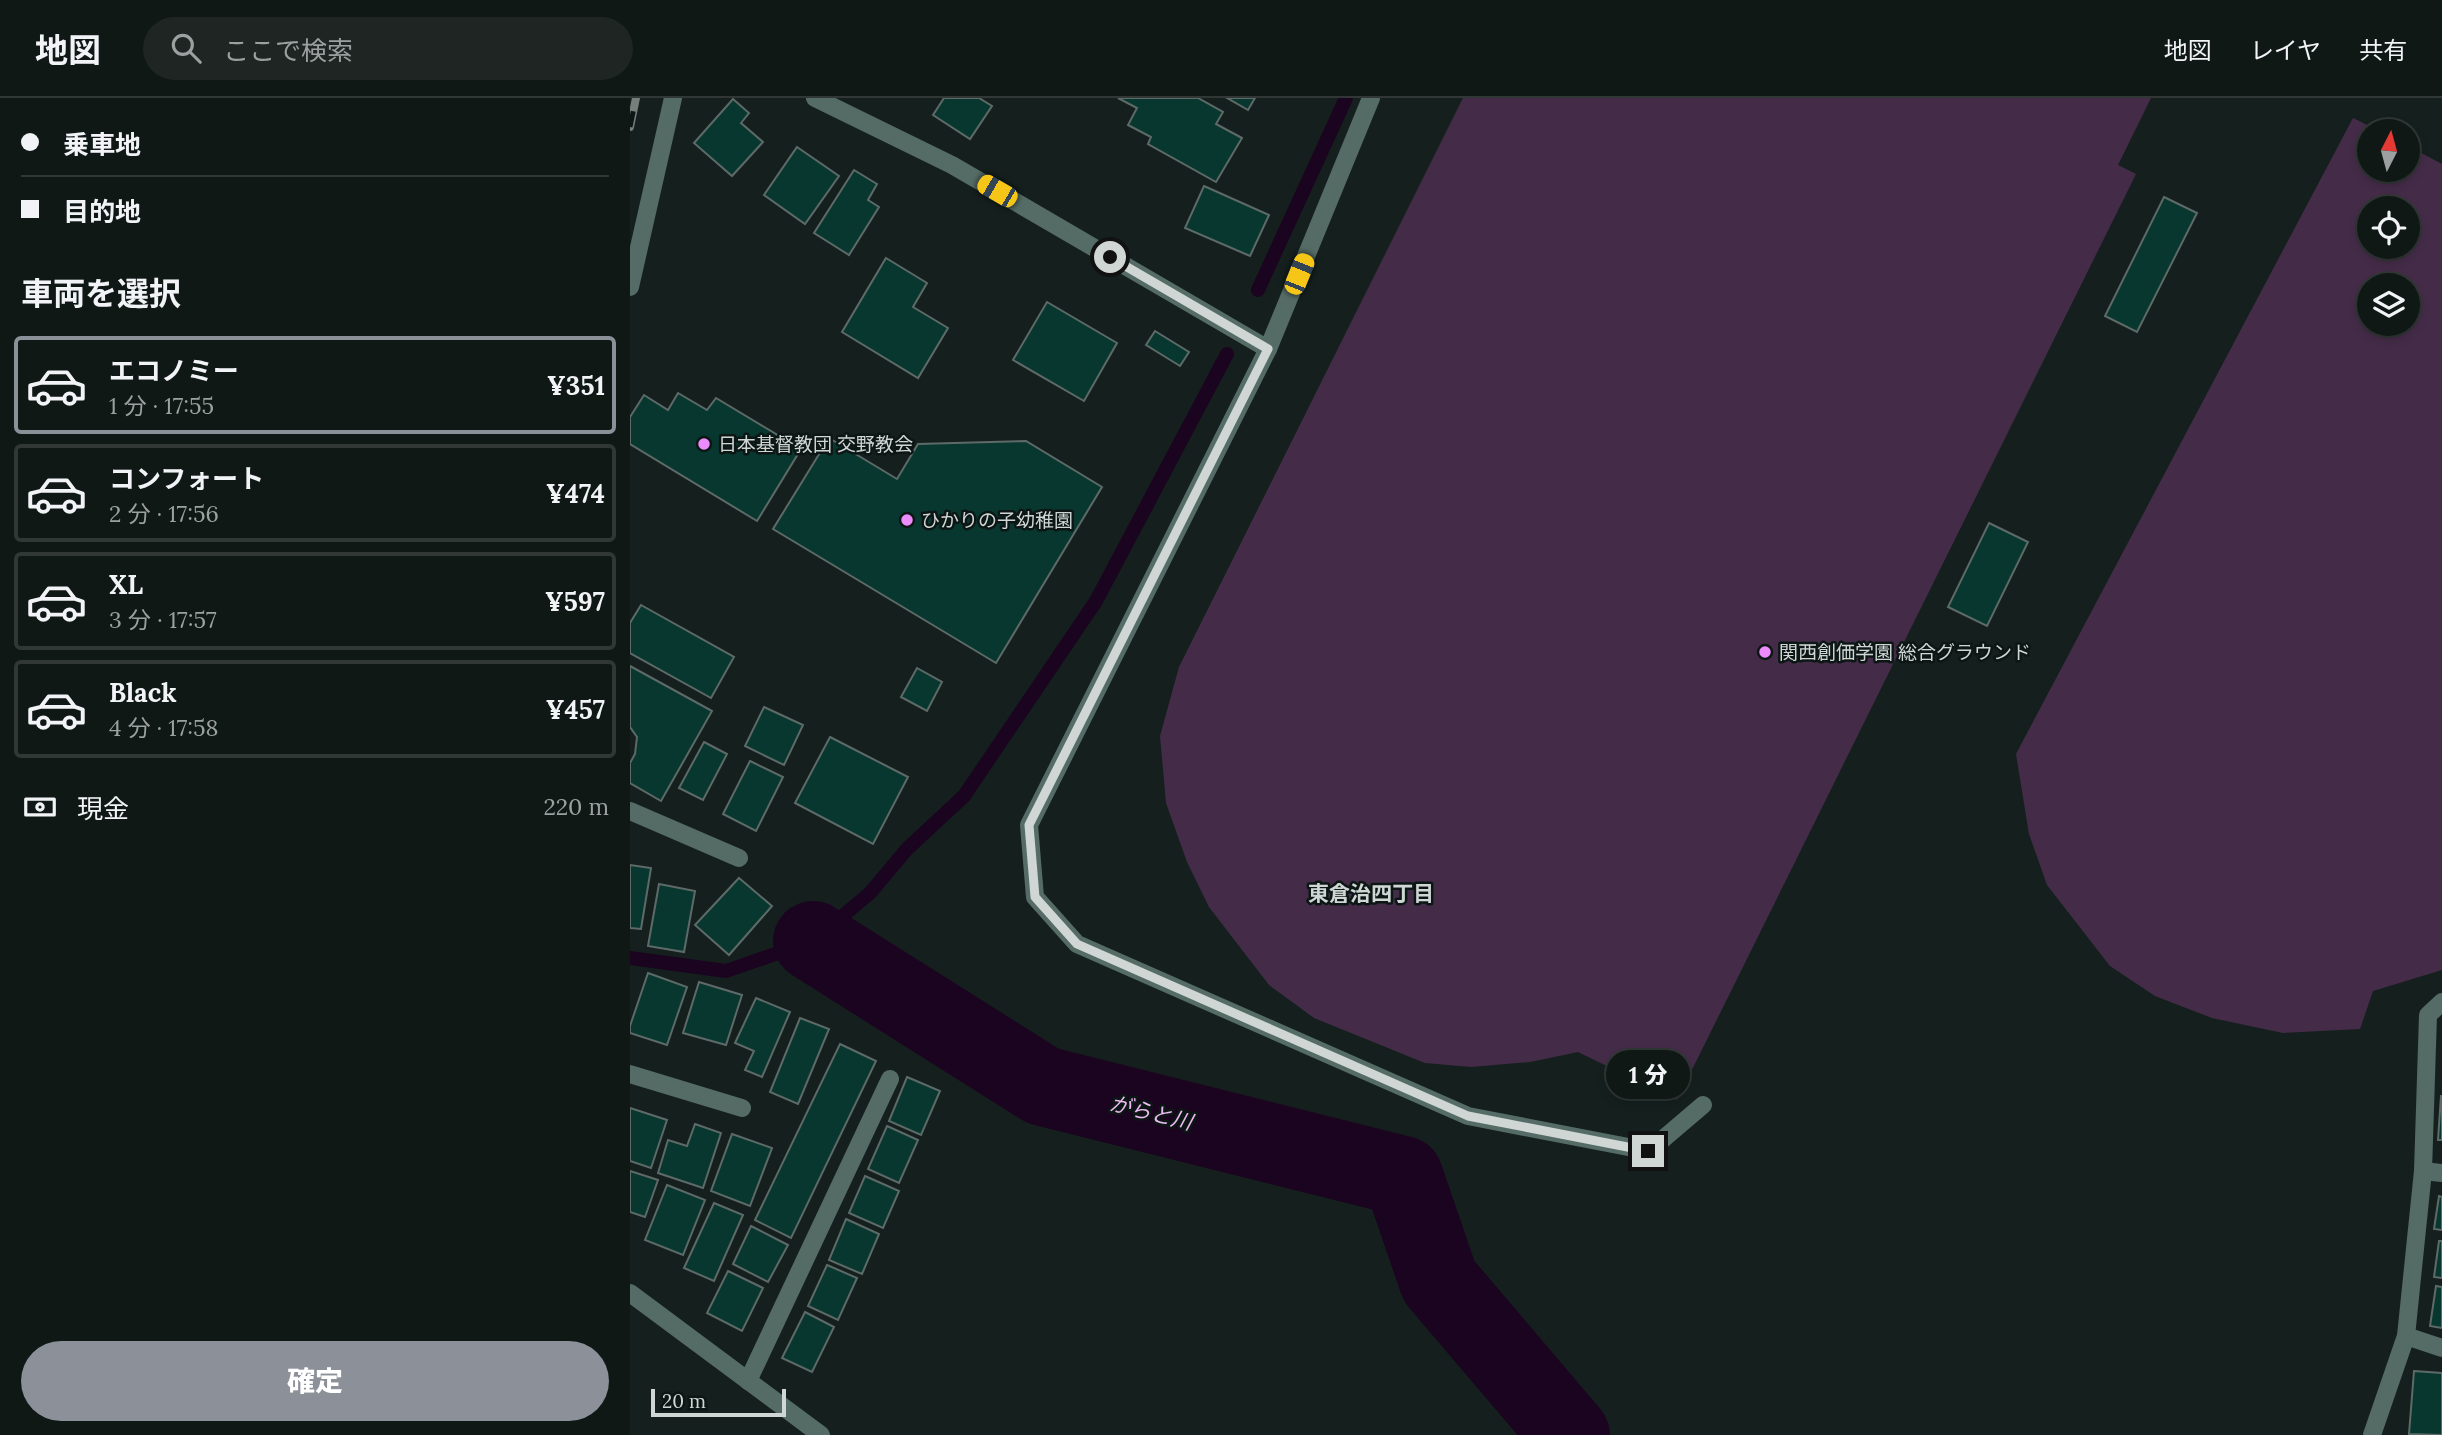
<!DOCTYPE html>
<html lang="ja">
<meta charset="utf-8">
<style>
:root{--surface:#101816;--page:#1e2523;--text:#f1f3f6;--muted:#9ca0a1;--line:#303735;--accent:#8c9099}
body{margin:0;font-family:Lora,"Noto Sans JP",serif;background:var(--page);color:var(--text);height:100vh;display:flex;flex-direction:column;font-size:26px;white-space:nowrap}
*{box-sizing:border-box;margin:0}
p{font-size:23px;color:var(--muted)}
.icon{flex:none;width:38px;height:38px;fill:none;stroke:currentColor;stroke-width:2;stroke-linecap:round;stroke-linejoin:round}
.map{position:relative;flex:1;overflow:hidden}
.drawer{display:flex;flex-direction:column;background:var(--surface);width:630px}
.drawer>*{flex:none}
.guide{display:grid;align-content:center;height:154px;padding:0 21px;background:var(--surface)}
.needle{width:46px;rotate:6deg}
.fabs{position:absolute;left:1727px;top:21px;display:grid;gap:14px}
.fabs a{display:grid;place-items:center;width:63px;height:63px;border-radius:50%;background:var(--surface);box-shadow:0 4px 10px #0003,0 0 0 2px var(--line);font-size:35px}
.scale{position:absolute;left:21px;bottom:18px;width:135px;box-sizing:border-box;padding-left:7px;border:4px solid #cfd6d4;border-top:0;font-size:19px;line-height:24px;white-space:nowrap;color:#cfd6d4;-webkit-text-stroke:5px #0c1715;paint-order:stroke}
.end{position:absolute;width:32px;height:32px;margin:-16px;border:9px solid #cfd6d4;background:#111;box-shadow:0 0 0 4px #111}
.from{border-radius:50%}
.bubble{position:absolute;height:49px;border-radius:24px;background:var(--surface);box-shadow:0 4px 10px #0003,0 0 0 2px var(--line);font-size:23px;font-weight:800;line-height:49px;text-align:center}
.car{position:absolute;width:21px;height:42px;margin:-21px -10px;border-radius:9px;box-shadow:0 0 5px 2px #0007;background:linear-gradient(#f5c518 24%,#345 0 40%,#f5c518 0 76%,#345 0 86%,#f5c518 0)}
.guide b{display:flex;align-items:center;gap:24px;height:66px;font-size:26px}
.guide b+b{border-top:2px solid var(--line)}
.guide i{width:18px;height:18px;background:var(--text)}
ul{padding:0;list-style:none}
li{display:flex;align-items:center;gap:21px;height:98px;margin:0 14px 10px;padding:0 7px;border:4px solid var(--line);border-radius:7px}
li div{flex:1}
li b{display:block;font-size:26px}
li em{font-style:normal;font-weight:800}
li.on{border-color:var(--accent)}
li>.icon{width:63px;height:63px;stroke-width:1.5}
h2{padding:0 21px;font-size:32px;line-height:84px}
.pay{display:flex;align-items:center;gap:18px;height:77px;padding:0 21px;font-size:26px}
.pay p{margin-inline-start:auto}
.button{display:flex;gap:14px;margin-top:auto;padding:14px 21px}
.button a{flex:1;height:80px;border-radius:42px;background:var(--accent);color:#fff;font-size:28px;font-weight:800;line-height:80px;text-align:center}
header{display:flex;align-items:center;gap:42px;box-sizing:border-box;height:98px;padding:0 35px;background:var(--surface);border-bottom:2px solid var(--line)}
header strong{font-size:33px}
nav{display:flex;gap:38px;margin-inline-start:auto;font-size:24px}
.search{width:490px;height:63px;background:var(--page);display:flex;align-items:center;gap:18px;box-sizing:border-box;padding:0 24px;border-radius:38px;color:var(--muted);font-size:26px}
main{display:flex;flex:1;min-height:0}
.map>svg:first-child{display:block}
.green{fill:#442c48;fill-rule:evenodd}
.lines{fill:none;stroke-linecap:round;stroke-linejoin:round}
.stream{stroke:#1b041f;stroke-width:14}
.river{stroke:#1b041f;stroke-width:80}
.building{fill:#08372f;stroke:#5d6a67;stroke-width:2}
.minor{stroke:#556c66;stroke-width:18}
.rail-casing{stroke:#777f7d;stroke-width:8}
.rail{stroke:#0c1715;stroke-width:5;stroke-dasharray:16;stroke-linecap:butt}
.route{stroke:#cfd6d4;stroke-width:9}
.poi-dot{fill:#ec8cfb;stroke:#0c1715;stroke-width:2.5}
.labels{text-anchor:middle;stroke-width:5;stroke-linejoin:round;paint-order:stroke}
.poi-label{font-size:19px;fill:#cfd6d4;stroke:#0c1715;text-anchor:start}
.neighbourhood-label{font-size:21px;font-weight:bold;fill:#cfd6d4;stroke:#0c1715}
.water-label{font-size:21px;font-style:italic;fill:#ebbaf2;stroke:#0c1715}
</style>
<header>
<strong>地図</strong>
<div class="search"><svg class="icon" aria-label="search" viewBox="0 0 24 24"><circle cx="10" cy="10" r="6"/><path d="M15 15l6 6"/></svg>ここで検索</div>
<nav><a>地図</a><a>レイヤ</a><a>共有</a></nav>
</header>
<main>
<section class="drawer">
<div class="guide">
<b><i class="from"></i>乗車地</b>
<b><i></i>目的地</b>
</div>
<h2>車両を選択</h2>
<ul>
<li class="on"><svg class="icon" aria-label="car" viewBox="0 0 24 24"><path d="M5 17H2v-5l4-1 3-4h7l3 4 3 1v5h-3M9 17h6M6 11h13"/><circle cx="7" cy="17" r="2"/><circle cx="17" cy="17" r="2"/></svg><div><b>エコノミー</b><p>1 分 · 17:55</p></div><em>¥351</em></li>
<li><svg class="icon" aria-label="car" viewBox="0 0 24 24"><path d="M5 17H2v-5l4-1 3-4h7l3 4 3 1v5h-3M9 17h6M6 11h13"/><circle cx="7" cy="17" r="2"/><circle cx="17" cy="17" r="2"/></svg><div><b>コンフォート</b><p>2 分 · 17:56</p></div><em>¥474</em></li>
<li><svg class="icon" aria-label="car" viewBox="0 0 24 24"><path d="M5 17H2v-5l4-1 3-4h7l3 4 3 1v5h-3M9 17h6M6 11h13"/><circle cx="7" cy="17" r="2"/><circle cx="17" cy="17" r="2"/></svg><div><b>XL</b><p>3 分 · 17:57</p></div><em>¥597</em></li>
<li><svg class="icon" aria-label="car" viewBox="0 0 24 24"><path d="M5 17H2v-5l4-1 3-4h7l3 4 3 1v5h-3M9 17h6M6 11h13"/><circle cx="7" cy="17" r="2"/><circle cx="17" cy="17" r="2"/></svg><div><b>Black</b><p>4 分 · 17:58</p></div><em>¥457</em></li>
</ul>
<div class="pay"><svg class="icon" aria-label="cash" viewBox="0 0 24 24"><path d="M3 7h18v10H3z"/><circle cx="12" cy="12" r="2"/></svg>現金<p>220 m</p></div>
<div class="button"><a>確定</a></div>
</section>
<div class="map">
<svg width="1812" height="1337" viewBox="0 0 1812 1337">
<rect width="100%" height="100%" fill="#15201e"/>
<g class="green">
<path d="M833,0H1521L1488,67L1506,76L1047,1002L948,954L900,964L841,969L795,965L684,920L639,887L579,809L557,764L536,705L530,638L549,569Z"/>
<path d="M1723,20L1749,33H1740V72H1778V48L1812,66V872L1743,893L1730,931L1653,935L1582,920L1525,898L1480,868L1417,787L1399,736L1386,656ZM1740,110H1778V149H1740ZM1740,187H1778V226H1740Z"/>
</g>
<g class="lines">
<g class="stream">
<path d="M628,192L716,0"/>
<path d="M0,860L96,873L183,843L240,795L277,751L334,698L466,503L597,256"/>
</g>
<path class="river" d="M183,843L413,988L773,1078L809,1183L940,1337"/>
</g>
<g class="building">
<path d="M314,0H349L362,8L340,41L303,17Z"/>
<path d="M488,0H568L593,14L586,26L612,40L586,84L518,46L521,39L498,27L507,10Z"/>
<path d="M597,0H625L618,12Z"/>
<path d="M103,1L119,15L111,25L133,44L102,78L64,45Z"/>
<path d="M167,49L209,78L175,126L134,97Z"/>
<path d="M224,72L247,86L238,102L249,109L219,157L184,135Z"/>
<path d="M574,88L639,117L620,158L555,130Z"/>
<path d="M1534,99L1567,115L1507,234L1475,218Z"/>
<path d="M256,160L297,185L283,209L318,230L288,280L212,234Z"/>
<path d="M417,204L487,245L454,303L383,262Z"/>
<path d="M525,233L559,254L550,268L516,247Z"/>
<path d="M48,295L77,312L86,300L171,351L127,423L0,346V319L14,297L38,312Z"/>
<path d="M199,340L267,381L288,346L396,343L472,389L366,565L143,431Z"/>
<path d="M1359,425L1398,444L1357,528L1318,509Z"/>
<path d="M11,507L104,559L81,600L0,555V525Z"/>
<path d="M0,568L82,613L31,703L0,685V665L5,656L7,639L0,629Z"/>
<path d="M287,570L312,584L297,613L271,599Z"/>
<path d="M134,609L173,627L154,667L115,648Z"/>
<path d="M200,639L278,679L243,746L165,705Z"/>
<path d="M74,644L97,656L73,702L49,690Z"/>
<path d="M120,663L153,679L126,733L93,716Z"/>
<path d="M0,767L21,770L11,831L0,830Z"/>
<path d="M109,780L142,808L99,857L65,827Z"/>
<path d="M29,786L65,793L54,854L18,848Z"/>
<path d="M18,875L57,889L37,947L0,935V928Z"/>
<path d="M69,884L112,897L96,947L53,935Z"/>
<path d="M126,900L160,914L132,979L115,972L124,953L105,945Z"/>
<path d="M170,920L199,931L168,1006L140,994Z"/>
<path d="M210,946L246,963L161,1140L125,1122Z"/>
<path d="M277,979L310,993L291,1037L259,1023Z"/>
<path d="M1811,998H1812V1042H1808Z"/>
<path d="M0,1010L37,1022L21,1070L0,1063Z"/>
<path d="M65,1026L91,1035L73,1090L28,1075L38,1042L57,1048Z"/>
<path d="M257,1028L288,1042L269,1085L238,1071Z"/>
<path d="M102,1036L142,1050L120,1108L81,1093Z"/>
<path d="M0,1073L28,1082L15,1119L0,1114Z"/>
<path d="M235,1078L269,1093L253,1130L219,1115Z"/>
<path d="M37,1087L75,1102L53,1157L15,1142Z"/>
<path d="M1809,1098L1812,1099V1132L1804,1131Z"/>
<path d="M84,1105L113,1117L84,1183L54,1170Z"/>
<path d="M216,1121L249,1136L232,1176L199,1162Z"/>
<path d="M121,1128L158,1147L138,1184L103,1166Z"/>
<path d="M1809,1143H1812V1180L1804,1179Z"/>
<path d="M197,1167L227,1180L208,1222L178,1208Z"/>
<path d="M98,1173L133,1190L112,1233L77,1215Z"/>
<path d="M1806,1188L1812,1189V1230L1800,1228Z"/>
<path d="M175,1214L204,1229L182,1274L152,1260Z"/>
<path d="M1784,1273L1812,1275V1337L1779,1336Z"/>
</g>
<g class="lines">
<g class="minor">
<path d="M185,0L322,67L638,251L741,0"/>
<path d="M0,189L43,0"/>
<path d="M638,251L399,727L405,799L447,846L838,1018L1019,1053L1073,1007"/>
<path d="M0,713L109,760"/>
<path d="M0,976L112,1010"/>
<path d="M1793,1073L1812,1075"/>
<path d="M0,1195L191,1337"/>
<path d="M1776,1238L1812,1250"/>
<path d="M118,1283L260,981"/>
<path d="M1742,1337L1776,1238L1793,1073L1798,917L1812,904"/>
</g>
<g class="rail-casing">
<path id="rail" d="M0,29L6,0"/>
</g>
<use href="#rail" class="rail"/>
</g>
<g class="lines">
<path class="route" d="M480,159L638,251L399,727L405,799L447,846L838,1018L1018,1053"/>
</g>
<g class="poi-dot">
<circle cx="74" cy="346" r="7"/>
<circle cx="277" cy="422" r="7"/>
<circle cx="1135" cy="554" r="7"/>
</g>
<g class="labels">
<g class="poi-label">
<text x="88" y="353">日本基督教団 交野教会</text>
<text x="291" y="429">ひかりの子幼稚園</text>
<text x="1149" y="561">関西創価学園 総合グラウンド</text>
</g>
<g class="neighbourhood-label">
<text x="741" y="803">東倉治四丁目</text>
</g>
<g class="water-label">
<text transform="translate(521 1015) rotate(14)" y="7">がらと川</text>
</g>
</g>
</svg>
<div class="fabs">
<a><svg class="needle" viewBox="-14 -14 28 28"><path d="M0-13l5 13h-10z" fill="#e53935"/><path d="M0 13l5-13h-10z" fill="#9ca0a1"/></svg></a>
<a><svg class="icon" aria-label="locate" viewBox="0 0 24 24"><circle cx="12" cy="12" r="6"/><path d="M12 2v4M12 18v4M2 12h4M18 12h4"/></svg></a>
<a><svg class="icon" aria-label="layers" viewBox="0 0 24 24"><path d="M12 4l9 5-9 5-9-5zM3 14l9 5 9-5"/></svg></a>
</div>
<div class="scale">20 m</div>
<i class="end from" style="left:480px;top:159px"></i>
<i class="end" style="left:1018px;top:1053px"></i>
<div class="bubble" style="left:976px;top:952px;width:84px">1 分</div>
<i class="car" style="left:367px;top:93px;rotate:300deg"></i>
<i class="car" style="left:669px;top:176px;rotate:22deg"></i>
</div>
</main>
